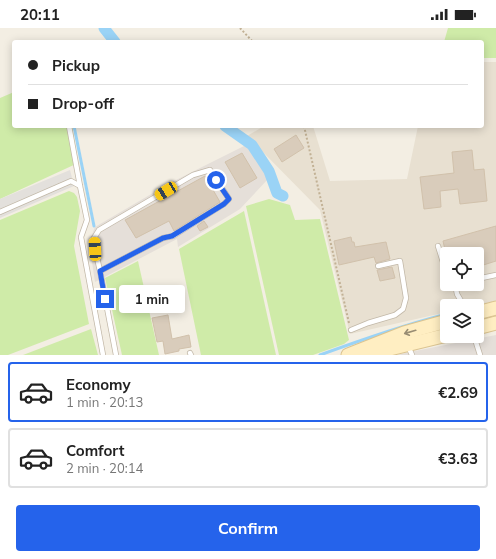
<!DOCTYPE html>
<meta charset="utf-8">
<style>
:root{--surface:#fff;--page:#f6f6f6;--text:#222;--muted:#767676;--line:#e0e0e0;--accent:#2563eb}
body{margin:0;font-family:Mulish,sans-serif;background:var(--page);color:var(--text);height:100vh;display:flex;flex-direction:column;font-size:15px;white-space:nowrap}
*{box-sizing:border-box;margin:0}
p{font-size:13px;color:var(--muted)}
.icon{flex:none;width:22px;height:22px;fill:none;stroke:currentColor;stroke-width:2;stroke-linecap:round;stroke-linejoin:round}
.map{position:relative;height:327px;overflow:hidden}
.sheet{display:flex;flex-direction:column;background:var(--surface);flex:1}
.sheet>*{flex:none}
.hud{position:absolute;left:12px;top:12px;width:472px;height:88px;border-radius:4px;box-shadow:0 2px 10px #0003;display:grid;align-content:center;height:88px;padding:0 16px;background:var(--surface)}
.controls{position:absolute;left:440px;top:219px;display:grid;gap:8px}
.controls a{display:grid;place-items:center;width:44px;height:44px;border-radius:4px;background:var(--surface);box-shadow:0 2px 10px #0003;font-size:20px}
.end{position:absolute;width:18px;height:18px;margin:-9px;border:5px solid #2563eb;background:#fff;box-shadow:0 0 0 2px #fff}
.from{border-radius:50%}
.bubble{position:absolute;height:28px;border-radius:4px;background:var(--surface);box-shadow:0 2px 10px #0003;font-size:13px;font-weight:700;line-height:28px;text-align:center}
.car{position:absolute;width:12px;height:24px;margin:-12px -6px;border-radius:5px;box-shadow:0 0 3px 1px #0007;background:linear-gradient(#f5c518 24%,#345 0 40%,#f5c518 0 76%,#345 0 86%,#f5c518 0)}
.hud b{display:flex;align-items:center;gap:14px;height:38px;font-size:15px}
.hud b+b{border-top:1px solid var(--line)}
.hud i{width:10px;height:10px;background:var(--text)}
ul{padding:7px 0 0;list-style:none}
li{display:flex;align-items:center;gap:12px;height:60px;margin:0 8px 6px;padding:0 8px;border:2px solid var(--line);border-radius:4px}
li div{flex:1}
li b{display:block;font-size:15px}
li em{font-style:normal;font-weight:700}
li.on{border-color:var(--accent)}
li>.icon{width:36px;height:36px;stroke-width:1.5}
.cta{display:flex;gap:8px;margin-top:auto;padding:8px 16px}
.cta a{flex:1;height:46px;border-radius:4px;background:var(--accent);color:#fff;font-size:16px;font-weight:700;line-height:46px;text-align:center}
.status{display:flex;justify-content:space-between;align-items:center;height:28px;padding:0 20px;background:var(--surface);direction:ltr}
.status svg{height:11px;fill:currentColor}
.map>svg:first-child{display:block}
.residential{fill:#e8e0d1;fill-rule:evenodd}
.industrial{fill:#e5dfd9}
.green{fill:#cfeba8}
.parking{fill:#e3e0dc}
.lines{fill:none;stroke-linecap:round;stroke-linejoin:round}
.stream{stroke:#9ad3f6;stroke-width:3}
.canal{stroke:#9ad3f6;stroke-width:11}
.building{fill:#d9ccbb;stroke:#d1c1ab}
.lane-casing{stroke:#c2b8a8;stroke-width:6}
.secondary-casing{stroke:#dbc491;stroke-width:15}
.path{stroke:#c2b195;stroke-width:2;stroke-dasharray:2 2;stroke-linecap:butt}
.lane{stroke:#fff;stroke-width:4.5}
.secondary{stroke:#ffeec2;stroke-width:13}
.oneway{stroke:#998d73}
.route{stroke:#2563eb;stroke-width:5}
</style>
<div class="status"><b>20:11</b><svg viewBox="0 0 49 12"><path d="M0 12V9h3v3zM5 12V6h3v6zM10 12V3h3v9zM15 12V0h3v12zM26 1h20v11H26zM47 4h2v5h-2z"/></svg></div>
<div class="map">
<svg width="496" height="327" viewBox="0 0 496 327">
<rect width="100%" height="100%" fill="#f3eee3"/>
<path class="residential" d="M482,34H496V273L473,278H447V284L350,306L320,182L247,108L264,98H313L330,153L407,151L418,98H482ZM447,226H477V256H447Z"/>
<g class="industrial">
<path d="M246,117L269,150L240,181L178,219L177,211L95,254L89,214L95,199L170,155Z"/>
<path d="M496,307V327H398L405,325Z"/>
</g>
<g class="green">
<path d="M448,0H496V30H482V14H444Z"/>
<path d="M14,64V98H72L78,135L0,171V70Z"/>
<path d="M69,163L74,165L77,169L80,183L74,218L89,296L8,327H0V192Z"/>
<path d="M269,171L290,177L295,192L320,191L349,312L344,316L313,327H279L246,178Z"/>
<path d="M244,183L276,327H201L179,221Z"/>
<path d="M138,233L159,327H122L105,250Z"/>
<path d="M91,301L98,327H23Z"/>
</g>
<path class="parking" d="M70,142L74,158L0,190V171Z"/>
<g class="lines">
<g class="stream">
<path d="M74,98L94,198"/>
<path d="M320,327C361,312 401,298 443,287"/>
</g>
<g class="canal">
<path d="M104,0L115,14"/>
<path d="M225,98L252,117L269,143L277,165L283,168"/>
</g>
</g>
<g class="building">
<path d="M296,107L304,120L282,134L274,121Z"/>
<path d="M472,122L474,142L484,141L487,173L460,176L458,161L440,163L441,179L424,181L420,149L454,145L452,124Z"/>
<path d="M242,125L257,150L240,160L225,134Z"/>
<path d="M205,148L220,174L174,203L169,193L136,210L125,192Z"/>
<path d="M204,193L208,199L200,203L197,198Z"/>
<path d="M496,198V233L477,239V226H446L443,213Z"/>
<path d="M351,209L352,214H354L355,219L386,214L390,231L376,235L374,229L339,237L334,213Z"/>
<path d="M392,239L395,250L380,253L377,242Z"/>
<path d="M168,287L172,311L189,307L191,319L179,321V323L165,326L163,313L157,314L152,290Z"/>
</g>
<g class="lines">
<g class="lane-casing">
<g id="lane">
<path d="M69,98L80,158"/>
<path d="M0,184L71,153L80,158L87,192L81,209L103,327"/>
<path d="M438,218L447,247"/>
<path d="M100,243L95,221L94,210L99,202L193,147L210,142L229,171L224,176L173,208L163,210L100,243L116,327"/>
<path d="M477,251L496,247"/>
<path d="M455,256L457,266L464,278"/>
<path d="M351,302L368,295L395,287L403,281L406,270L400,233L378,238"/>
<path d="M474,308L480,327"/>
<path d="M408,318L412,327"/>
<path d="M190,325L191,327"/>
</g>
</g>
<g class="secondary-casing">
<g id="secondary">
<path d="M477,285L496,280"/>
<path d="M477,300L496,295"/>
<path d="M369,326L447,307"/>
<path d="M348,327L404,305L447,293"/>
</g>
</g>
<g class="path">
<path d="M240,0L253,14"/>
<path d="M304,98L349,295"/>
</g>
<use href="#lane" class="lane"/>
<use href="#secondary" class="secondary"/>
</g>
<defs><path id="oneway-shaft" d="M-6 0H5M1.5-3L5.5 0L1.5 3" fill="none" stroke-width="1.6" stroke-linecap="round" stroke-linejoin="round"/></defs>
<use class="oneway" href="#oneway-shaft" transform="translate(410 304) rotate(164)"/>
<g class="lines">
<path class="route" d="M105,271L100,243L163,210L172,208L224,176L229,171L216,152"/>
</g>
</svg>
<div class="controls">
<a><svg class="icon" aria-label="locate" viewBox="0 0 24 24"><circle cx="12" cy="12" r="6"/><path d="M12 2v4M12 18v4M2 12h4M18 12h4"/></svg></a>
<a><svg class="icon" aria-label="layers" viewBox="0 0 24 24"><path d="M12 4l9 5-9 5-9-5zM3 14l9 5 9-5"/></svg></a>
</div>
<i class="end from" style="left:216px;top:152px"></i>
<i class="end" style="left:105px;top:271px"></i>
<div class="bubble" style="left:119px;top:257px;width:66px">1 min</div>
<i class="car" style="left:166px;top:163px;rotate:239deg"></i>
<i class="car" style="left:95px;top:221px;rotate:357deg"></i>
<div class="hud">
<b><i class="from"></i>Pickup</b>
<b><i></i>Drop-off</b>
</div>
</div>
<section class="sheet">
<ul>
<li class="on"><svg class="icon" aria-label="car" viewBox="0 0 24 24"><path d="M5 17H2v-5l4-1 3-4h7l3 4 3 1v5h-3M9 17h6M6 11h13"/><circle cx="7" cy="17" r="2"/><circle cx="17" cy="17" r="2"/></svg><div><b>Economy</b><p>1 min · 20:13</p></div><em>€2.69</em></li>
<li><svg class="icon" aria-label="car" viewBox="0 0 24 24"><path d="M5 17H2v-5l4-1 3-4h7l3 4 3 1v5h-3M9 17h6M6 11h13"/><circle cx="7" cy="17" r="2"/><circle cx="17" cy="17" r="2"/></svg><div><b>Comfort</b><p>2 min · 20:14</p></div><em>€3.63</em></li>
</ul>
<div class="cta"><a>Confirm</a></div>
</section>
